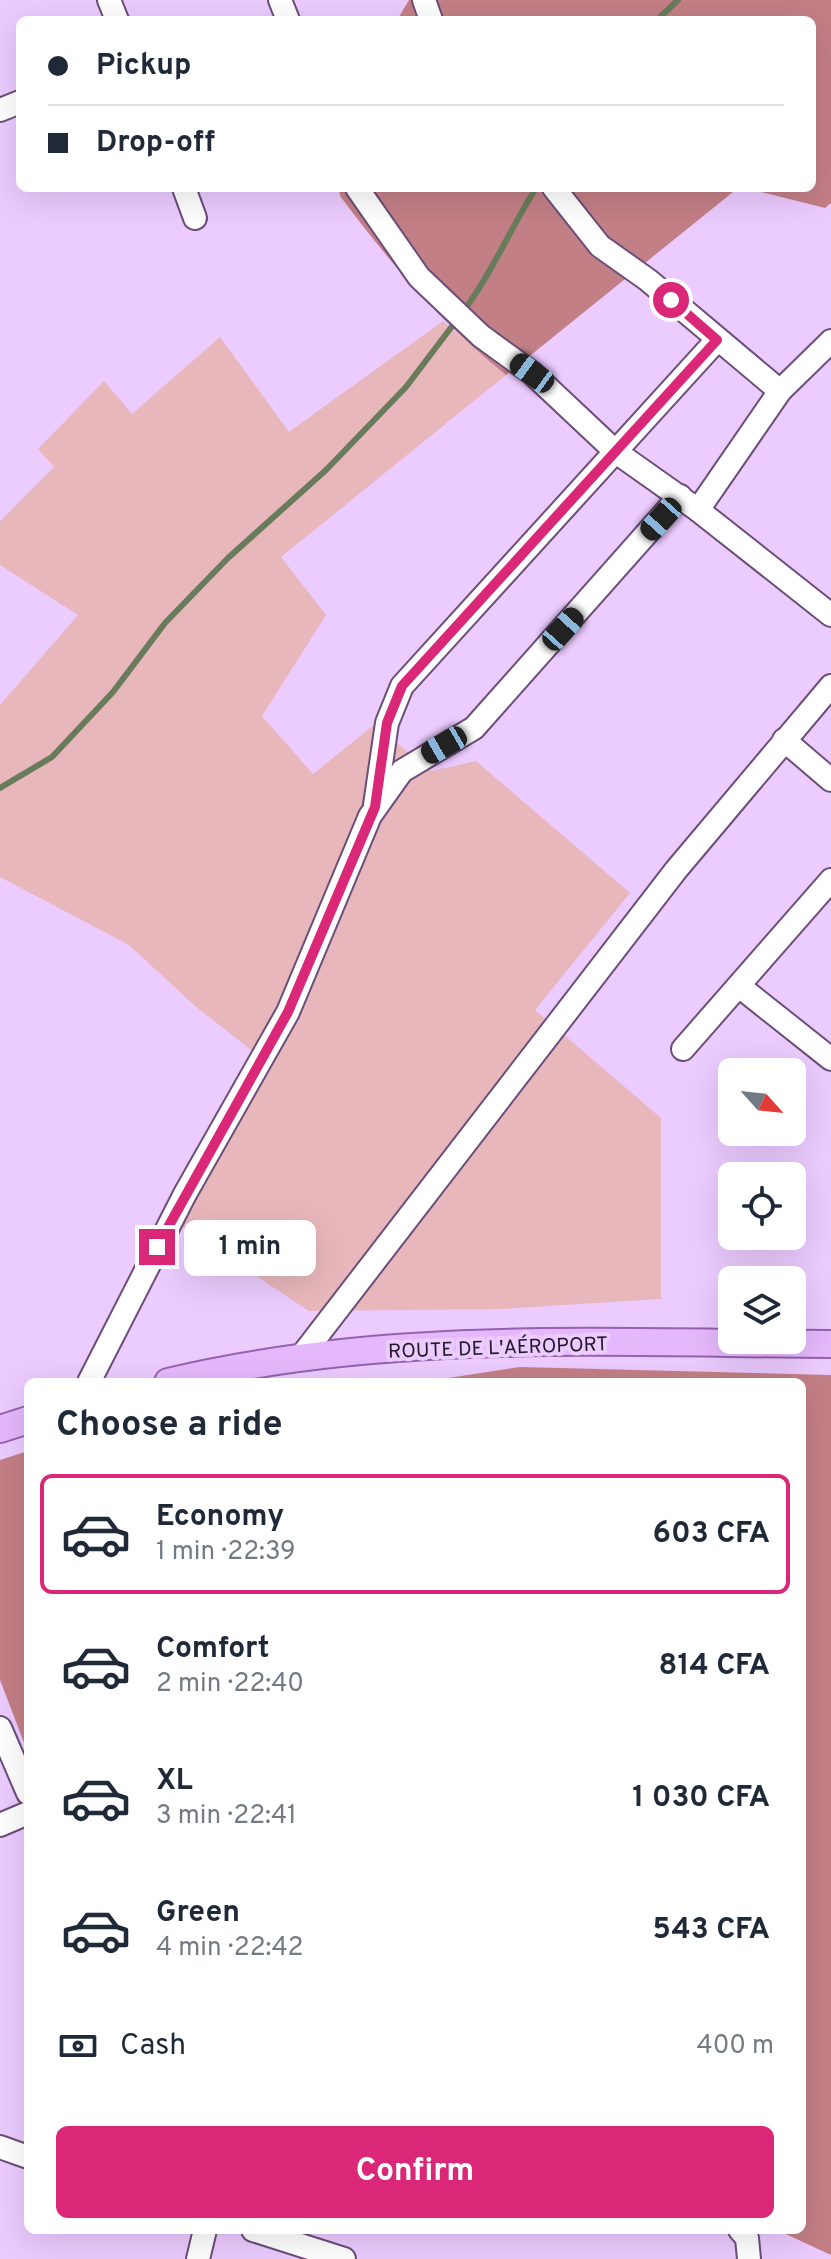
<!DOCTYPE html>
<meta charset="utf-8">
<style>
:root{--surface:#fff;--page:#f2f2f3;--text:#1f2937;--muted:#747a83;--line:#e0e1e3;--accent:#db2777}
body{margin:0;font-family:Overpass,sans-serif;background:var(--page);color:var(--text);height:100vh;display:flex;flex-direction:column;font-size:30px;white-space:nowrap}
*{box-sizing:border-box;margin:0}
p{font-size:26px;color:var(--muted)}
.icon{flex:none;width:44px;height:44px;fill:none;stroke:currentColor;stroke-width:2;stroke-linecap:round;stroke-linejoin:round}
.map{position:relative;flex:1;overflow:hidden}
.sheet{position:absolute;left:24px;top:1378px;width:782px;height:856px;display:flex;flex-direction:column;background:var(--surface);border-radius:12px;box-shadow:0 8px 32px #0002}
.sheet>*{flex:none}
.top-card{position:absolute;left:16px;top:16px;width:800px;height:176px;border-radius:12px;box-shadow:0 8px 32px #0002;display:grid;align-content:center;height:176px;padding:0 32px;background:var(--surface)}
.needle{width:52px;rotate:117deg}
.buttons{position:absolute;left:718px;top:1058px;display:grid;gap:16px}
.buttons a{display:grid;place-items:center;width:88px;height:88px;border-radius:12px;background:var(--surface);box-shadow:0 8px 32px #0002;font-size:40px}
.end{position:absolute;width:36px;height:36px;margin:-18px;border:10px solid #db2777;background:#fff;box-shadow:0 0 0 4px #fff}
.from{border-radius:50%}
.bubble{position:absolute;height:56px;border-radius:12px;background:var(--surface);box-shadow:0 8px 32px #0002;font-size:26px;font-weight:700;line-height:56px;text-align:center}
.car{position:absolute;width:24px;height:48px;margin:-24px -12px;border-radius:10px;box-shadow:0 0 6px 2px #0007;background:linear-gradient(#222 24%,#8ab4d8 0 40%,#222 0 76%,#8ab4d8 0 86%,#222 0)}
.top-card b{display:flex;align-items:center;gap:28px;height:76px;font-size:30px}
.top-card b+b{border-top:2px solid var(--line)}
.top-card i{width:20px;height:20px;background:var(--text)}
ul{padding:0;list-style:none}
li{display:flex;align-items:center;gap:24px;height:120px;margin:0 16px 12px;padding:0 16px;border:4px solid transparent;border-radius:12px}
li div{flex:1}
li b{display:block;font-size:30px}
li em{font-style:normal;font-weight:700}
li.selected{border-color:var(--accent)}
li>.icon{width:72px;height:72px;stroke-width:1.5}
h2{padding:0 32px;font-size:36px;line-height:96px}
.pay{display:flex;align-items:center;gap:20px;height:88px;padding:0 32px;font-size:30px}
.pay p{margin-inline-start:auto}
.action{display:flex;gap:16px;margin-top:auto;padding:16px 32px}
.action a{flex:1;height:92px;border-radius:12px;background:var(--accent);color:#fff;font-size:32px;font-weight:700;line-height:92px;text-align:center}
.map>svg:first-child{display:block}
.green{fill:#e8b7bb}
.forest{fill:#c37f86}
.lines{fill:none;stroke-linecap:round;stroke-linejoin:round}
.stream{stroke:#687b5a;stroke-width:6}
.minor-casing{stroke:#6b4e7a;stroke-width:26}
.major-casing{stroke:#9561b0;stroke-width:30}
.minor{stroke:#fff;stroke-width:22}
.major{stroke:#e5b8fb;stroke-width:26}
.route{stroke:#db2777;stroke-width:10}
.labels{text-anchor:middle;stroke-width:8;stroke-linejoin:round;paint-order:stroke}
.street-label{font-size:20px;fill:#221628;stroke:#eccbff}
</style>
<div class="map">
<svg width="831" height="2259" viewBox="0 0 831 2259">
<rect width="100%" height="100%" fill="#eccbff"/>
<path class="green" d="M443,321L506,375L281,557L326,615L262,716L313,774L374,725L432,771L476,761L630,893L535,1010L661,1118V1299L502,1309L309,1311L181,1226L268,1063L195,1006L129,945L0,877V705L78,615L0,565V521L54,467L38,449L104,381L132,414L220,337L289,432Z"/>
<g class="forest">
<path d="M409,0H831V203L825,208L745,188H812V20H397Z"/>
<path d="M339,188H738L506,375C439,321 391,264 340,196Z"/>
<path d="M520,1367L831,1375V2255L777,2230H802V1382H422Z"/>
<path d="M28,1451V1753L0,1680V1460Z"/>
</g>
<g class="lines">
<g class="stream">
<path d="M657,20L678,0"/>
<path d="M463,312C492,273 510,229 536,188"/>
<path d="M0,788L52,757L113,692L165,623L228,558L326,470L406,387L456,321"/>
</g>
<g class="minor-casing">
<g id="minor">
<path d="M109,0L117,20"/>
<path d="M280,0L288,20"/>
<path d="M424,0L431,20"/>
<path d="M0,110L20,102"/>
<path d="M184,188L195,218"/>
<path d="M357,188L419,277L481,336L532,373L616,452L698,510L831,615"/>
<path d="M554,188L600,246L648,280L780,391"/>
<path d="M698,510L780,391L831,341"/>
<path d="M784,740L831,780"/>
<path d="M375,805L387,723L402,686L717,340"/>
<path d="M739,986L831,1059"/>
<path d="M683,1049L831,880"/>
<path d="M300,1358L676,870L831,686"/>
<path d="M89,1382L185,1194L288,1012L370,816L402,771L474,728L680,496"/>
<path d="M0,1728L28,1793"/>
<path d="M0,1825L28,1813"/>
<path d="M0,2147L28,2157"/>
<path d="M253,2230L344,2259"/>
<path d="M740,2230L747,2238L749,2259"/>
<path d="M198,2259L205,2230"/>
</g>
</g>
<g class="major-casing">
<g id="major">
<path d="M168,1382C384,1330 611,1343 831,1344"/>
<path d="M0,1429L28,1420"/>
</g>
</g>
<use href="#minor" class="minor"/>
<use href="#major" class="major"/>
</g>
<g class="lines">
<path class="route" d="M157,1247L288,1012L375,807L387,723L402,686L717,340L671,300"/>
</g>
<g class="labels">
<g class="street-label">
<text transform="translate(498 1347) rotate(-2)" y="7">ROUTE DE L'AÉROPORT</text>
</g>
</g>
</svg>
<div class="buttons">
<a><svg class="needle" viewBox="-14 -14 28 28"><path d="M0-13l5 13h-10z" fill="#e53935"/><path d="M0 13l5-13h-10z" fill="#747a83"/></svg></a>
<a><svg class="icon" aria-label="locate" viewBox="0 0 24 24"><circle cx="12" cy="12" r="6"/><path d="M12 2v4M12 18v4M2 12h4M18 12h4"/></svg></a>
<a><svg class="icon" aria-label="layers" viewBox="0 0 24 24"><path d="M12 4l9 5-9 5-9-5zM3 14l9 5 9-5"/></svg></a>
</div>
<i class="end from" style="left:671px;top:300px"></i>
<i class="end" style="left:157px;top:1247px"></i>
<div class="bubble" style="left:184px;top:1220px;width:132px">1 min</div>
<i class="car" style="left:532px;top:373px;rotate:306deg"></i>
<i class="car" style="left:661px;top:519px;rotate:222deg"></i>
<i class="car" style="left:563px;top:629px;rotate:42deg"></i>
<i class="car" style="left:444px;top:745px;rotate:240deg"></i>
<div class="top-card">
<b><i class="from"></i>Pickup</b>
<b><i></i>Drop-off</b>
</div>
<section class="sheet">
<h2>Choose a ride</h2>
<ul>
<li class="selected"><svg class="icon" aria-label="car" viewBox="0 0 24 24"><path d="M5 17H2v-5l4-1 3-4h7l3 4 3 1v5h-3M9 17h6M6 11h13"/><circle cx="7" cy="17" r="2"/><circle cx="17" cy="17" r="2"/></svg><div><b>Economy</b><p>1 min · 22:39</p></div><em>603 CFA</em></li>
<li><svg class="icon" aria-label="car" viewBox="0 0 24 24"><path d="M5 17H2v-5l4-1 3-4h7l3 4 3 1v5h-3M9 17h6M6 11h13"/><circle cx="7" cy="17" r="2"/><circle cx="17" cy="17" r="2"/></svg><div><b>Comfort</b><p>2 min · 22:40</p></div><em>814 CFA</em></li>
<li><svg class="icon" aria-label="car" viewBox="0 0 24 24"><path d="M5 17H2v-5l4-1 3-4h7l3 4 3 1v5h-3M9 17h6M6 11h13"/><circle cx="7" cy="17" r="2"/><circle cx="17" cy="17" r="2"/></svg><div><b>XL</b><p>3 min · 22:41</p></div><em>1 030 CFA</em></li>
<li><svg class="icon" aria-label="car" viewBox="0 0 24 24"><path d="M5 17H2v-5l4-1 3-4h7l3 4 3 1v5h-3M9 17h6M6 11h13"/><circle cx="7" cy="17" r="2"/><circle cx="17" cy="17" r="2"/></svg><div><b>Green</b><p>4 min · 22:42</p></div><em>543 CFA</em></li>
</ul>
<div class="pay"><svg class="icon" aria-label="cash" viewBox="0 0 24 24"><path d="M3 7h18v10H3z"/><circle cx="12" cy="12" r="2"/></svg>Cash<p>400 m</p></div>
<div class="action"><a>Confirm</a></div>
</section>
</div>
